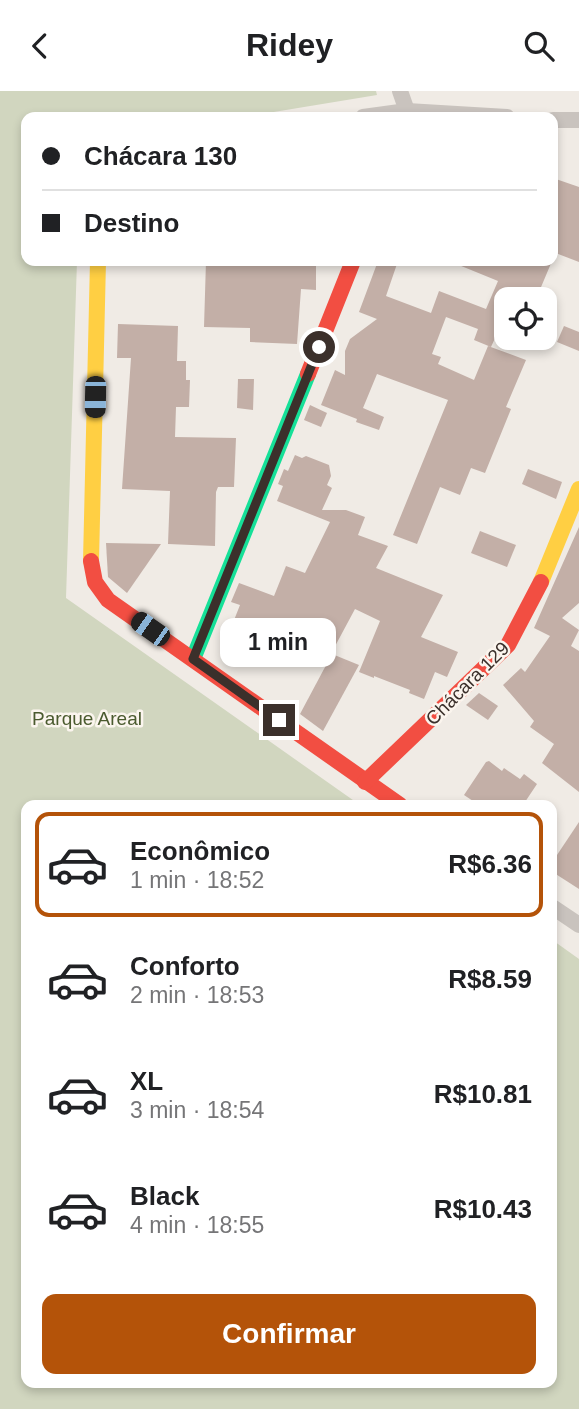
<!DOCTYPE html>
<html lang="pt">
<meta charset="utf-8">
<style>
:root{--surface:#fff;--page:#f2f2f2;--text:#202124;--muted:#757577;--line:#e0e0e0;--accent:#b45309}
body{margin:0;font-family:Helvetica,sans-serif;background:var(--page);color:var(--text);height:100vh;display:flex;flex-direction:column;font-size:26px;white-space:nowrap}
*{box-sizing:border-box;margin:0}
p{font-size:23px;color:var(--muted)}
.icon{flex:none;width:38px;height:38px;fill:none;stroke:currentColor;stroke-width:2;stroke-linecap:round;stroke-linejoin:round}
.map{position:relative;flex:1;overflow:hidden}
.side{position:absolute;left:21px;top:709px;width:536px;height:588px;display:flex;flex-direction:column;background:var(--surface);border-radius:14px;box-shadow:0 4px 10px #0003}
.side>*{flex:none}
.guide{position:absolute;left:21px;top:21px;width:537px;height:154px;border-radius:14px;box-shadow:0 4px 10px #0003;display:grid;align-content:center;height:154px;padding:0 21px;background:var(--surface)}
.fabs{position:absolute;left:494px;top:196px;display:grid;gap:14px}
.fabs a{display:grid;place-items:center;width:63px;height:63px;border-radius:14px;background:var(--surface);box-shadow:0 4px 10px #0003;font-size:35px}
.end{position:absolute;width:32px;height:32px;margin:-16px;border:9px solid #3b302b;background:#fff;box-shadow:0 0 0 4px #fff}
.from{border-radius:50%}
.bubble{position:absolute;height:49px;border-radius:14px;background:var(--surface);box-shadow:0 4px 10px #0003;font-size:23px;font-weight:800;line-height:49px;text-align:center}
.car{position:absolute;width:21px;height:42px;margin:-21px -10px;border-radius:9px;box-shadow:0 0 5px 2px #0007;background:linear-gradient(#222 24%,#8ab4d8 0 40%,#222 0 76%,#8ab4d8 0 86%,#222 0)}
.guide b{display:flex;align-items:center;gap:24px;height:66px;font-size:26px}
.guide b+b{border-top:2px solid var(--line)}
.guide i{width:18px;height:18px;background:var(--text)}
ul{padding:12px 0 0;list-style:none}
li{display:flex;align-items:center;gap:21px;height:105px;margin:0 14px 10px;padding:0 7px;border:4px solid transparent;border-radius:14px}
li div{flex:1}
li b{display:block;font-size:26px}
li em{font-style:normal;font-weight:800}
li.current{border-color:var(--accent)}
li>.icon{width:63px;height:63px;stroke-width:1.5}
.button{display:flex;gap:14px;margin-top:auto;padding:14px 21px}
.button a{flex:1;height:80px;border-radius:14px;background:var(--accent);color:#fff;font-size:28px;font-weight:800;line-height:80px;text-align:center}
header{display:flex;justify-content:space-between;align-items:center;height:91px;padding:0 21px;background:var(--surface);font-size:32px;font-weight:800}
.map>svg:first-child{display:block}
.green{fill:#d1d6bf}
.building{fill:#c3afa7}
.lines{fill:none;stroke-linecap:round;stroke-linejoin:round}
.street{stroke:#c9c3be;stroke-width:16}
.fast{stroke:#16e098;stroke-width:16}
.slow{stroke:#ffcf43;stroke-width:16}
.jam{stroke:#f24e42;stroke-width:16}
.route{stroke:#3b302b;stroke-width:9}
.labels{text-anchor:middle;stroke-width:5;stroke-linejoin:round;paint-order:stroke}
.street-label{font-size:19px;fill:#3b302b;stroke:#fbf5ee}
.park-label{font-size:19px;fill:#4a5a2e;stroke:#fbf5ee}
</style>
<header><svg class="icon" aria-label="back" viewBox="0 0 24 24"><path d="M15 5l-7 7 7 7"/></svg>Ridey<svg class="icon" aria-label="search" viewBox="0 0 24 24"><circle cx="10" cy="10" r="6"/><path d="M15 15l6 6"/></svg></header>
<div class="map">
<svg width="579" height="1318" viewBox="0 0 579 1318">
<rect width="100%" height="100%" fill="#f0ebe5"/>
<path class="green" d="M0,0H376L377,4L244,26H26V170H77L66,507L360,714H26V1292H551V848L579,868V1318H0Z"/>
<g class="building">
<path d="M553,87L579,96V171L553,161Z"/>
<path d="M206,170H316V199L301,198L297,253L250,251V237L204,236Z"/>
<path d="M378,170H398L386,205L431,222L439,200L486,218L498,190L449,170H552L536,208H497L506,212V223L491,256L474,249L478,238L446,226L432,263L441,266L438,273L474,289L488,255L526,269L506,316L511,318L485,382L471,377L460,404L440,396L417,453L393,444L448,309L377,283L363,317L384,326L379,339L356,331L357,328L321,314L335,279L345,284V260L350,248L377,228L359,221Z"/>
<path d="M118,233L178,235L177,270H186V289H190L189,316H176L175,346L236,347L234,396H218L216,401L215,455L168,453L170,400L122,398L131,267H117Z"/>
<path d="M564,235L579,241V260L557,251Z"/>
<path d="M238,288H254L253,319L237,317Z"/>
<path d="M310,314L327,322L321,336L304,329Z"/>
<path d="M295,364L302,367L306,365L329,374L331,385L327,394L332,397L322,419H346L365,426L358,444L388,455L376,477L443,504L421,546L458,561L447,586L435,581L424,608L409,602L410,599L374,585V587L359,581L380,530L355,518L333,559L284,533L269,571L248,562L244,571L221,562L240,514L231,511L239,492L274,505L286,475L305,482L330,431L277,410L283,395L278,393L284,378L288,380Z"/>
<path d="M528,378L562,391L556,408L522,393Z"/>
<path d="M579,436V512L562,527L579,539L571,555L579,560V701L542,672L554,653L530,636L534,630L503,594L521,577L525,581L550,545L534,537Z"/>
<path d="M480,440L516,454L507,476L471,462Z"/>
<path d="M106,452L161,453L127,502L108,486Z"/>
<path d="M332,563L359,574L323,640L300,623Z"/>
<path d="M479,602L498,615L488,629L466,614Z"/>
<path d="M489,670L502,680L504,677L520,688L524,683L537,693L523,714H479L464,704L486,671Z"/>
<path d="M579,731V798L551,780V773Z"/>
</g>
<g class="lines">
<g class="street">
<path d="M400,0L407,20"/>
<path d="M363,26L407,20L507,26"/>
<path d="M553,29H579"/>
<path d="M551,815L579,834"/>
</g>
<path class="fast" d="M193,568L308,283"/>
<g class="slow">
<path d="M91,470L98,170"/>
<path d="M541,491L579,398"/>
</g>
<g class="jam">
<path d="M308,283L353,170"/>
<path d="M91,470L95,491L108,509L400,714"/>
<path d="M365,691L508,554L541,491"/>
</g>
</g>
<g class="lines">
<path class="route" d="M279,629L193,568L319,256"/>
</g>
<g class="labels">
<g class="street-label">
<text transform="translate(467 592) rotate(-45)" y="7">Chácara 129</text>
</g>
<g class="park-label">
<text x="87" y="634">Parque Areal</text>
</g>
</g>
</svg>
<div class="fabs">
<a><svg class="icon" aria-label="locate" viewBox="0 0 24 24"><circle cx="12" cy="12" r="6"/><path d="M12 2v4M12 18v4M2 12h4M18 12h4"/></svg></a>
</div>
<i class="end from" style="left:319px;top:256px"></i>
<i class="end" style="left:279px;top:629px"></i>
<div class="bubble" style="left:220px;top:527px;width:116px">1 min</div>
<i class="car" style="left:95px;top:306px;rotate:181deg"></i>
<i class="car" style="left:150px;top:538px;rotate:305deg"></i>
<div class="guide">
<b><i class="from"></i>Chácara 130</b>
<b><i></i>Destino</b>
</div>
<section class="side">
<ul>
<li class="current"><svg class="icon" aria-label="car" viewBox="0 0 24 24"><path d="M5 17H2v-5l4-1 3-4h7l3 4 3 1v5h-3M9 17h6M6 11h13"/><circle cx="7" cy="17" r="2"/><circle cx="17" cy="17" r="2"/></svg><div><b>Econômico</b><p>1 min · 18:52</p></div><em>R$6.36</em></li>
<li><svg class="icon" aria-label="car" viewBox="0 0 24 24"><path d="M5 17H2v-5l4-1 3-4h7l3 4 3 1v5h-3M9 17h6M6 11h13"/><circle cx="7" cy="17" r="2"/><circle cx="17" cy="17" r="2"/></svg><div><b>Conforto</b><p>2 min · 18:53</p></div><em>R$8.59</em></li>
<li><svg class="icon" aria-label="car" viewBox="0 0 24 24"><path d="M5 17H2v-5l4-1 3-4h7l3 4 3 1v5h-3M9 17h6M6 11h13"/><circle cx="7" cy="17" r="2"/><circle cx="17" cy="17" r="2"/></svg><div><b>XL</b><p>3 min · 18:54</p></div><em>R$10.81</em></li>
<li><svg class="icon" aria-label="car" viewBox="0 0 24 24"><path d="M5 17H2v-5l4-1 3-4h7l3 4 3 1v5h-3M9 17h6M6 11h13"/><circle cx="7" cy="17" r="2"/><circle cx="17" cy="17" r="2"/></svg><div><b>Black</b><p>4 min · 18:55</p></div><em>R$10.43</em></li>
</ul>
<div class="button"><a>Confirmar</a></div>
</section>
</div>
